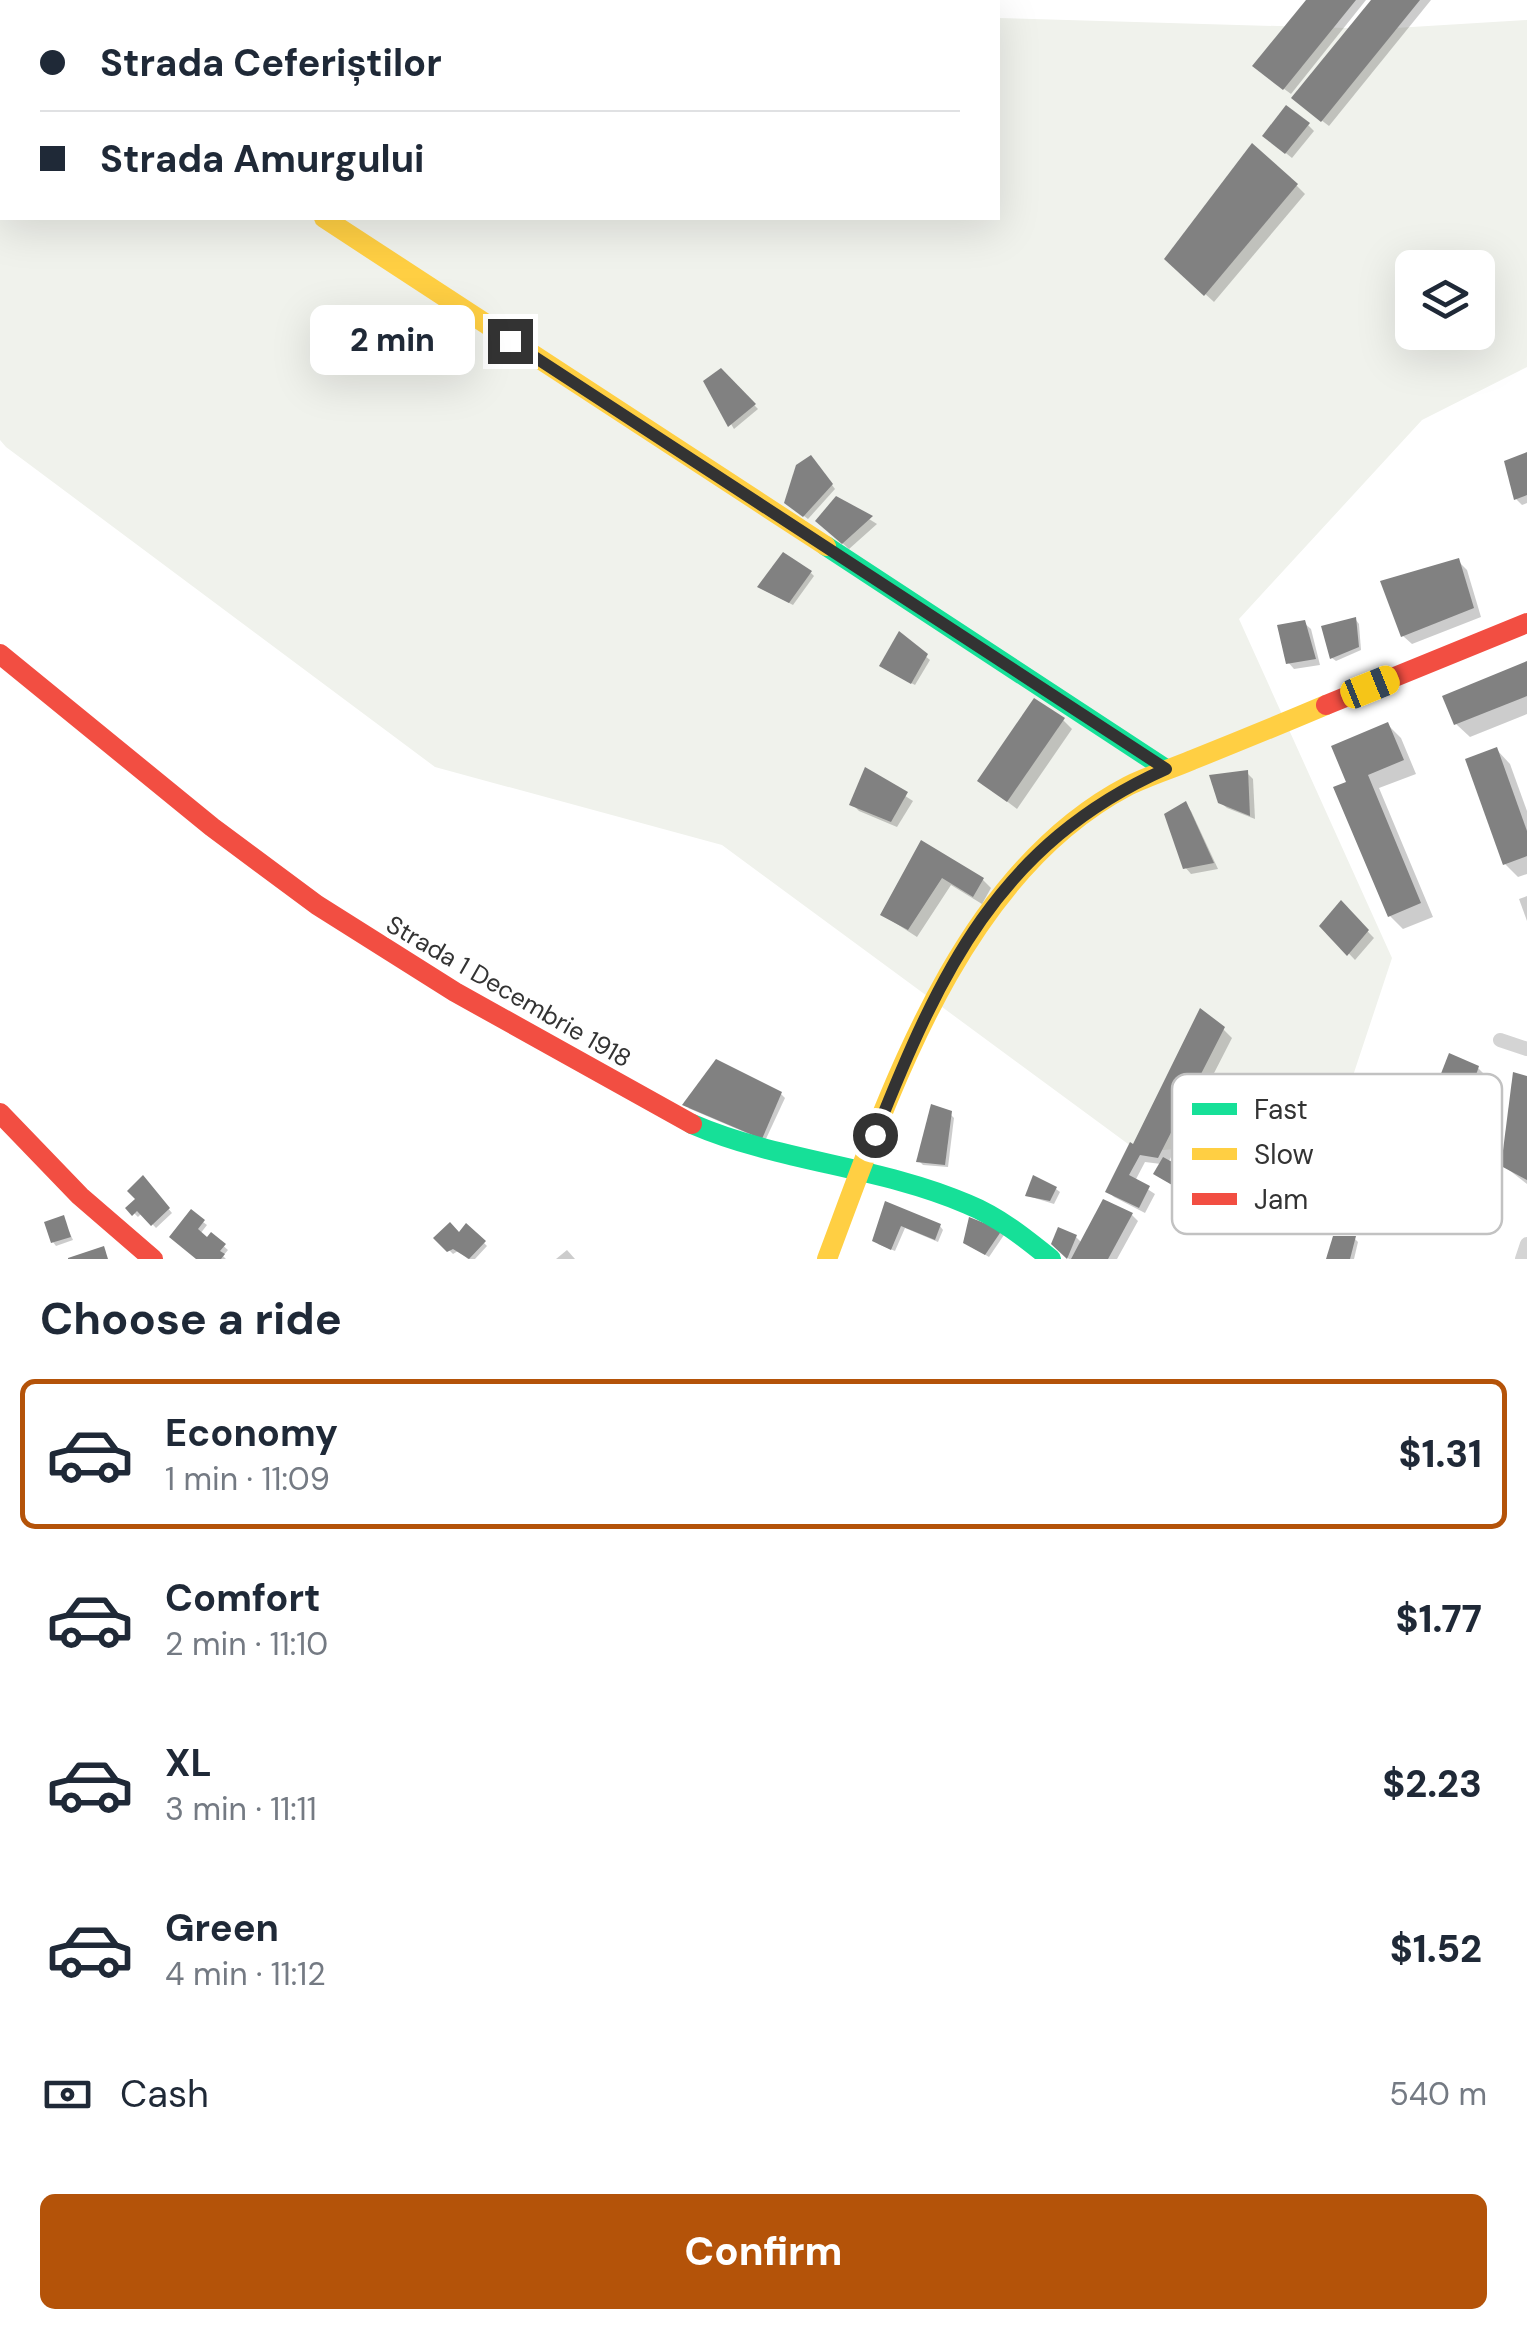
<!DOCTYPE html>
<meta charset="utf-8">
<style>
:root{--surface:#fff;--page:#f6f6f7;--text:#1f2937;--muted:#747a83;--line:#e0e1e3;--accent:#b45309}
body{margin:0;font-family:"DM Sans",sans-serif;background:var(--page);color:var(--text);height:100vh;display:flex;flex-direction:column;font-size:38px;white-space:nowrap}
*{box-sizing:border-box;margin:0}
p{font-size:32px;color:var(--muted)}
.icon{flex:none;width:55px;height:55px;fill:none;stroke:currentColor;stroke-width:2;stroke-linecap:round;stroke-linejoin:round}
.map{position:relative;height:1259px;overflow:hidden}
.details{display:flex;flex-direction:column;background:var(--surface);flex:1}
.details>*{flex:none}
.hud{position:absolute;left:0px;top:0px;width:1000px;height:220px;box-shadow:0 10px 40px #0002;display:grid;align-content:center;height:220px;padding:0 40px;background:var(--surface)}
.fabs{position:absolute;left:1395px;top:250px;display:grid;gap:20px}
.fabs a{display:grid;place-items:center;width:100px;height:100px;border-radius:15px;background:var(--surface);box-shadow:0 10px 40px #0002;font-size:50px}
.end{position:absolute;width:45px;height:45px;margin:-22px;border:12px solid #333;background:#fff;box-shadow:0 0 0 5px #fff}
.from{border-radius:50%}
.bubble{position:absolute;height:70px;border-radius:15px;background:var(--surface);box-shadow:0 10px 40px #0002;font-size:32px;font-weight:800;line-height:70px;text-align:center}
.car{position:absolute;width:30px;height:60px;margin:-30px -15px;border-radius:12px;box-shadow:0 0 8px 2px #0007;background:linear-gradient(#f5c518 24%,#345 0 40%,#f5c518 0 76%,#345 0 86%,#f5c518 0)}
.hud b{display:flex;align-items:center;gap:35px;height:95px;font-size:38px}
.hud b+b{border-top:2px solid var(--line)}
.hud i{width:25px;height:25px;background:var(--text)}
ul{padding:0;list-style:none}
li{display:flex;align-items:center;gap:30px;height:150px;margin:0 20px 15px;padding:0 20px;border:5px solid transparent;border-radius:15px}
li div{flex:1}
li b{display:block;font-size:38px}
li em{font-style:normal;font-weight:800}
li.current{border-color:var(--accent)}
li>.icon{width:90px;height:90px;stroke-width:1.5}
h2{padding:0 40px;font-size:45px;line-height:120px}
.pay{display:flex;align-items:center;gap:25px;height:110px;padding:0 40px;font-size:38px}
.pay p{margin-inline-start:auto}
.button{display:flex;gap:20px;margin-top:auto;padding:20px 40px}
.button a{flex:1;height:115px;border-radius:15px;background:var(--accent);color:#fff;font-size:40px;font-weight:800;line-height:115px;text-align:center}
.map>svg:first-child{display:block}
.green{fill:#f0f2ec;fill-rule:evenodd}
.shadow{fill:#0003}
.building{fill:#818181}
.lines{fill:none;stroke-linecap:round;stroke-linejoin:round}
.street{stroke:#d4d4d4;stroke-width:14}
.fast{stroke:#16e098;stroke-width:20}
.slow{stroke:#ffcf43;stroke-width:20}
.jam{stroke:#f24e42;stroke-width:20}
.route{stroke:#333;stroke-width:12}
.labels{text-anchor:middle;stroke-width:10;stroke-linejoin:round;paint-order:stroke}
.street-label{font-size:25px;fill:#333;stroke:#fff}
.key{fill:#fff;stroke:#c2c2c2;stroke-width:2.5}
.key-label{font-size:28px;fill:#333}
</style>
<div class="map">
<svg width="1527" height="1259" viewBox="0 0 1527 1259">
<rect width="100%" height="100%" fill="#fff"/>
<path class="green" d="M0,0L816,2H2V218H998V18L1379,29L1527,20V367L1422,420L1239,619L1392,958L1333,1136L1139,1152L722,845L435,767L6,447L0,440ZM1412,268H1478V332H1412Z"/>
<g class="shadow">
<path d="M1309,0H1366L1291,94L1261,72Z"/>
<path d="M1374,0H1431L1329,126L1300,104Z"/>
<path d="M1308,125L1314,131L1292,158L1272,142Z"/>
<path d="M1296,185L1305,194L1214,302L1167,259Z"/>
<path d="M721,371L758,409L734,429L706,382Z"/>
<path d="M1527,455V503L1522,505L1516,499L1507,462Z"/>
<path d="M814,461L835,489L808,519L791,506Z"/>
<path d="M837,499L877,524L849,549L818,521Z"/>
<path d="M1458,561L1467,570L1481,617L1412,644L1403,636Z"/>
<path d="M811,573L814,576L793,605L764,590Z"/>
<path d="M1356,620L1359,624L1361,650L1336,661L1332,658Z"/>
<path d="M1304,623L1311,629L1320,665L1294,669L1288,662Z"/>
<path d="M900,635L930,660L915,685L885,669Z"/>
<path d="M1527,664V714L1470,737L1456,724Z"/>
<path d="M1063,720L1072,729L1017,809L980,781Z"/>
<path d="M1388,725L1401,738L1416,774L1379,788L1433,917L1403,929L1390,916L1349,783Z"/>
<path d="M1497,750L1510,764L1527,811V874L1518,877L1505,864Z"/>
<path d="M866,771L913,801L897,827L859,811L852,804Z"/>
<path d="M1247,773L1253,779L1255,819L1227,808L1220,802Z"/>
<path d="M1185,804L1191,811L1218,869L1191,874L1185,867Z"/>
<path d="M922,843L983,880L991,888L982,904L951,885L917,937L883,915Z"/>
<path d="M1527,896V921L1519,899Z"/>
<path d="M1341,904L1374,938L1355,960L1322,925Z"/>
<path d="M1223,1029L1232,1038L1168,1163L1191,1177L1183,1191L1159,1177L1161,1164L1145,1162L1135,1181L1155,1194L1145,1213L1114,1197L1108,1191Z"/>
<path d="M1478,1068L1491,1081L1448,1210L1416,1192L1403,1178Z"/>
<path d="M1527,1079V1184L1504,1166Z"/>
<path d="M781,1094L785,1098L765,1141L688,1108Z"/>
<path d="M950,1114L954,1118L948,1167L923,1165L919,1161Z"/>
<path d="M143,1179L172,1213L156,1228L142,1213L138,1217L129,1208L138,1200Z"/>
<path d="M1056,1189L1060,1192L1054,1204L1028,1196Z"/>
<path d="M887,1204L940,1226L943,1230L938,1242L905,1228L895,1251L878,1244Z"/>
<path d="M191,1213L207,1225L200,1234L207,1240L211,1235L228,1250L223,1256L226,1259H199Z"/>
<path d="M1132,1215L1138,1221L1117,1259H1069L1054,1244L1076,1237L1082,1243Z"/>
<path d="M63,1218L73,1240L56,1246L53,1242Z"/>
<path d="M467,1226L487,1246L475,1259H468L458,1251L453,1254L437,1238L460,1236Z"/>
<path d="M1001,1232L1004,1235L989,1257L970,1246Z"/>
<path d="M1355,1239L1358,1242L1354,1259H1329Z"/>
<path d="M567,1250L575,1259H556Z"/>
</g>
<g class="building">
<path d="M1306,0H1356L1283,90L1252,66Z"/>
<path d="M1371,0H1420L1321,122L1291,98Z"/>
<path d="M1286,105L1310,123L1285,154L1262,136Z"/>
<path d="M1252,143L1298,184L1204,296L1164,259Z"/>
<path d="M721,368L756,404L728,427L703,381Z"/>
<path d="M1527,452V495L1514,500L1504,461Z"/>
<path d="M811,455L833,484L803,517L784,503L796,465Z"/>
<path d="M836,496L873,516L842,544L815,521Z"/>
<path d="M783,552L812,571L789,603L757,587Z"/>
<path d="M1459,558L1474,608L1401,637L1380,581Z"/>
<path d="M1356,617L1359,647L1330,659L1321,626Z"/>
<path d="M1305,620L1316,659L1286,664L1277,625Z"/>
<path d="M899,631L928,654L911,684L879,666Z"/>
<path d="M1527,661V696L1454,725L1442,696Z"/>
<path d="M1034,698L1065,718L1007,802L977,781Z"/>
<path d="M1388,722L1404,760L1368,775L1421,903L1388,917L1333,787L1346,782L1331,746Z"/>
<path d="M1497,747L1527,831V856L1503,865L1465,759Z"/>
<path d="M865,767L908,792L891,822L849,805Z"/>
<path d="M1248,770L1250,816L1218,803L1209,775Z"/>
<path d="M1186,801L1214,863L1183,869L1164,814Z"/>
<path d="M921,840L984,878L973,897L942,878L908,930L880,915Z"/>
<path d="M1341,900L1369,930L1347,956L1319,926Z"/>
<path d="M1200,1008L1225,1027L1158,1158L1140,1155L1129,1175L1150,1186L1139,1208L1105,1192L1130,1142L1133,1144Z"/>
<path d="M1449,1053L1479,1066L1435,1199L1400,1179Z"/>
<path d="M716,1059L782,1092L762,1139L682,1105Z"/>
<path d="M1513,1072L1527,1076V1180L1501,1166Z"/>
<path d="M931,1104L952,1111L945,1165L916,1162Z"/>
<path d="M1163,1157L1189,1171L1179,1189L1153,1174Z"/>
<path d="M143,1175L170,1208L151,1226L137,1211L132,1216L125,1208L135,1199L127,1191Z"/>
<path d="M1033,1175L1057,1187L1050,1201L1025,1196Z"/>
<path d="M1103,1199L1133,1213L1108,1259H1071Z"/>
<path d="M885,1201L941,1224L935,1240L901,1226L891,1250L872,1241Z"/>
<path d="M191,1209L205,1220L198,1229L207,1237L211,1232L226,1244L220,1251L225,1254L221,1259H196L169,1237Z"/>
<path d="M64,1215L71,1237L51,1243L44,1222Z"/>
<path d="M969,1217L1002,1230L985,1255L963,1243Z"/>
<path d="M450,1222L459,1232L466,1223L486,1241L469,1259L453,1249L447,1252L433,1238Z"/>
<path d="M1058,1227L1077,1235L1067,1259L1051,1244Z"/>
<path d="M1333,1236H1356L1350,1259H1326Z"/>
<path d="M104,1246L108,1259H68V1258Z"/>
</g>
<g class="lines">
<g class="street">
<path d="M0,4L2,5"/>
<path d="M1500,1040L1527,1049"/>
<path d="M1522,1259L1527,1244"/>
</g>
<g class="fast">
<path d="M826,546L1166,769"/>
<path d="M692,1124C780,1162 879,1166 967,1204C999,1217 1025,1238 1051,1259"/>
</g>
<g class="slow">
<path d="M324,218L826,546"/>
<path d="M827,1259C889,1094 960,874 1128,786C1148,776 1171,769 1192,760C1237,742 1281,724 1326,705"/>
</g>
<g class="jam">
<path d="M0,654L212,827L317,905L455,992L692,1124"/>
<path d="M1326,705L1527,623"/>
<path d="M0,1113L80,1196L153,1259"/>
</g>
</g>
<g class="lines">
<path class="route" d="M510,341L1166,769C998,844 939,974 875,1135"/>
</g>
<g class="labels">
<g class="street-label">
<text transform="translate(509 991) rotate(30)" y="9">Strada 1 Decembrie 1918</text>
</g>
</g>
<rect x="1172" y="1074" width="330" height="160" rx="15" class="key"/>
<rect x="1192" y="1103" width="45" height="12" fill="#16e098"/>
<rect x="1192" y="1148" width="45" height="12" fill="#ffcf43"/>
<rect x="1192" y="1193" width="45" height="12" fill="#f24e42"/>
<g class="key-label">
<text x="1254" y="1119">Fast</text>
<text x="1254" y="1164">Slow</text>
<text x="1254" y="1209">Jam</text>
</g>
</svg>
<div class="fabs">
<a><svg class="icon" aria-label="layers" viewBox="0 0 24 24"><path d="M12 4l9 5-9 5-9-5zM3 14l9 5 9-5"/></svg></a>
</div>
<i class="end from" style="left:875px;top:1135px"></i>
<i class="end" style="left:510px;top:341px"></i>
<div class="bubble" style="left:310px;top:305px;width:165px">2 min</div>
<i class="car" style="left:1370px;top:687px;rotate:68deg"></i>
<div class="hud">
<b><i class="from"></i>Strada Ceferiștilor</b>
<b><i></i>Strada Amurgului</b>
</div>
</div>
<section class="details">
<h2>Choose a ride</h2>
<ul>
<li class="current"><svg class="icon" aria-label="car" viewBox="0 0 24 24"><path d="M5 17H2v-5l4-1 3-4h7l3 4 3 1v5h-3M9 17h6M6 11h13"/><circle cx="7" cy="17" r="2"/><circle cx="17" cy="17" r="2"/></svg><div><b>Economy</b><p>1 min · 11:09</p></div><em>$1.31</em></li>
<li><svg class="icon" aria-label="car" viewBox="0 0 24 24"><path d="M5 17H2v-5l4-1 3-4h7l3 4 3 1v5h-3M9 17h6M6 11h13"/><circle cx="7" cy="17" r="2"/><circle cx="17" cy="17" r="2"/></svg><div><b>Comfort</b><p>2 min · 11:10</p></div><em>$1.77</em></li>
<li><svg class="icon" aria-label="car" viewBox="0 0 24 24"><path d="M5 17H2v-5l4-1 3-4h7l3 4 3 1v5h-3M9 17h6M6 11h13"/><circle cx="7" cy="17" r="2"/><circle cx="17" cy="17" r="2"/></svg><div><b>XL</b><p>3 min · 11:11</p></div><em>$2.23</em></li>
<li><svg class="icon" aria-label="car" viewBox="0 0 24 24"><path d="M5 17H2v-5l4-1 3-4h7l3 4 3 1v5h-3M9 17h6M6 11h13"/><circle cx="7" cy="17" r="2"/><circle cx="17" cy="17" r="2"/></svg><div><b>Green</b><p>4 min · 11:12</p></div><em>$1.52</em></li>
</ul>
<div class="pay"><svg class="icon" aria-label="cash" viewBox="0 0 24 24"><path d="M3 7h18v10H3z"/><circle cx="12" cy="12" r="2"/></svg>Cash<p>540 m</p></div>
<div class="button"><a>Confirm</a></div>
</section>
